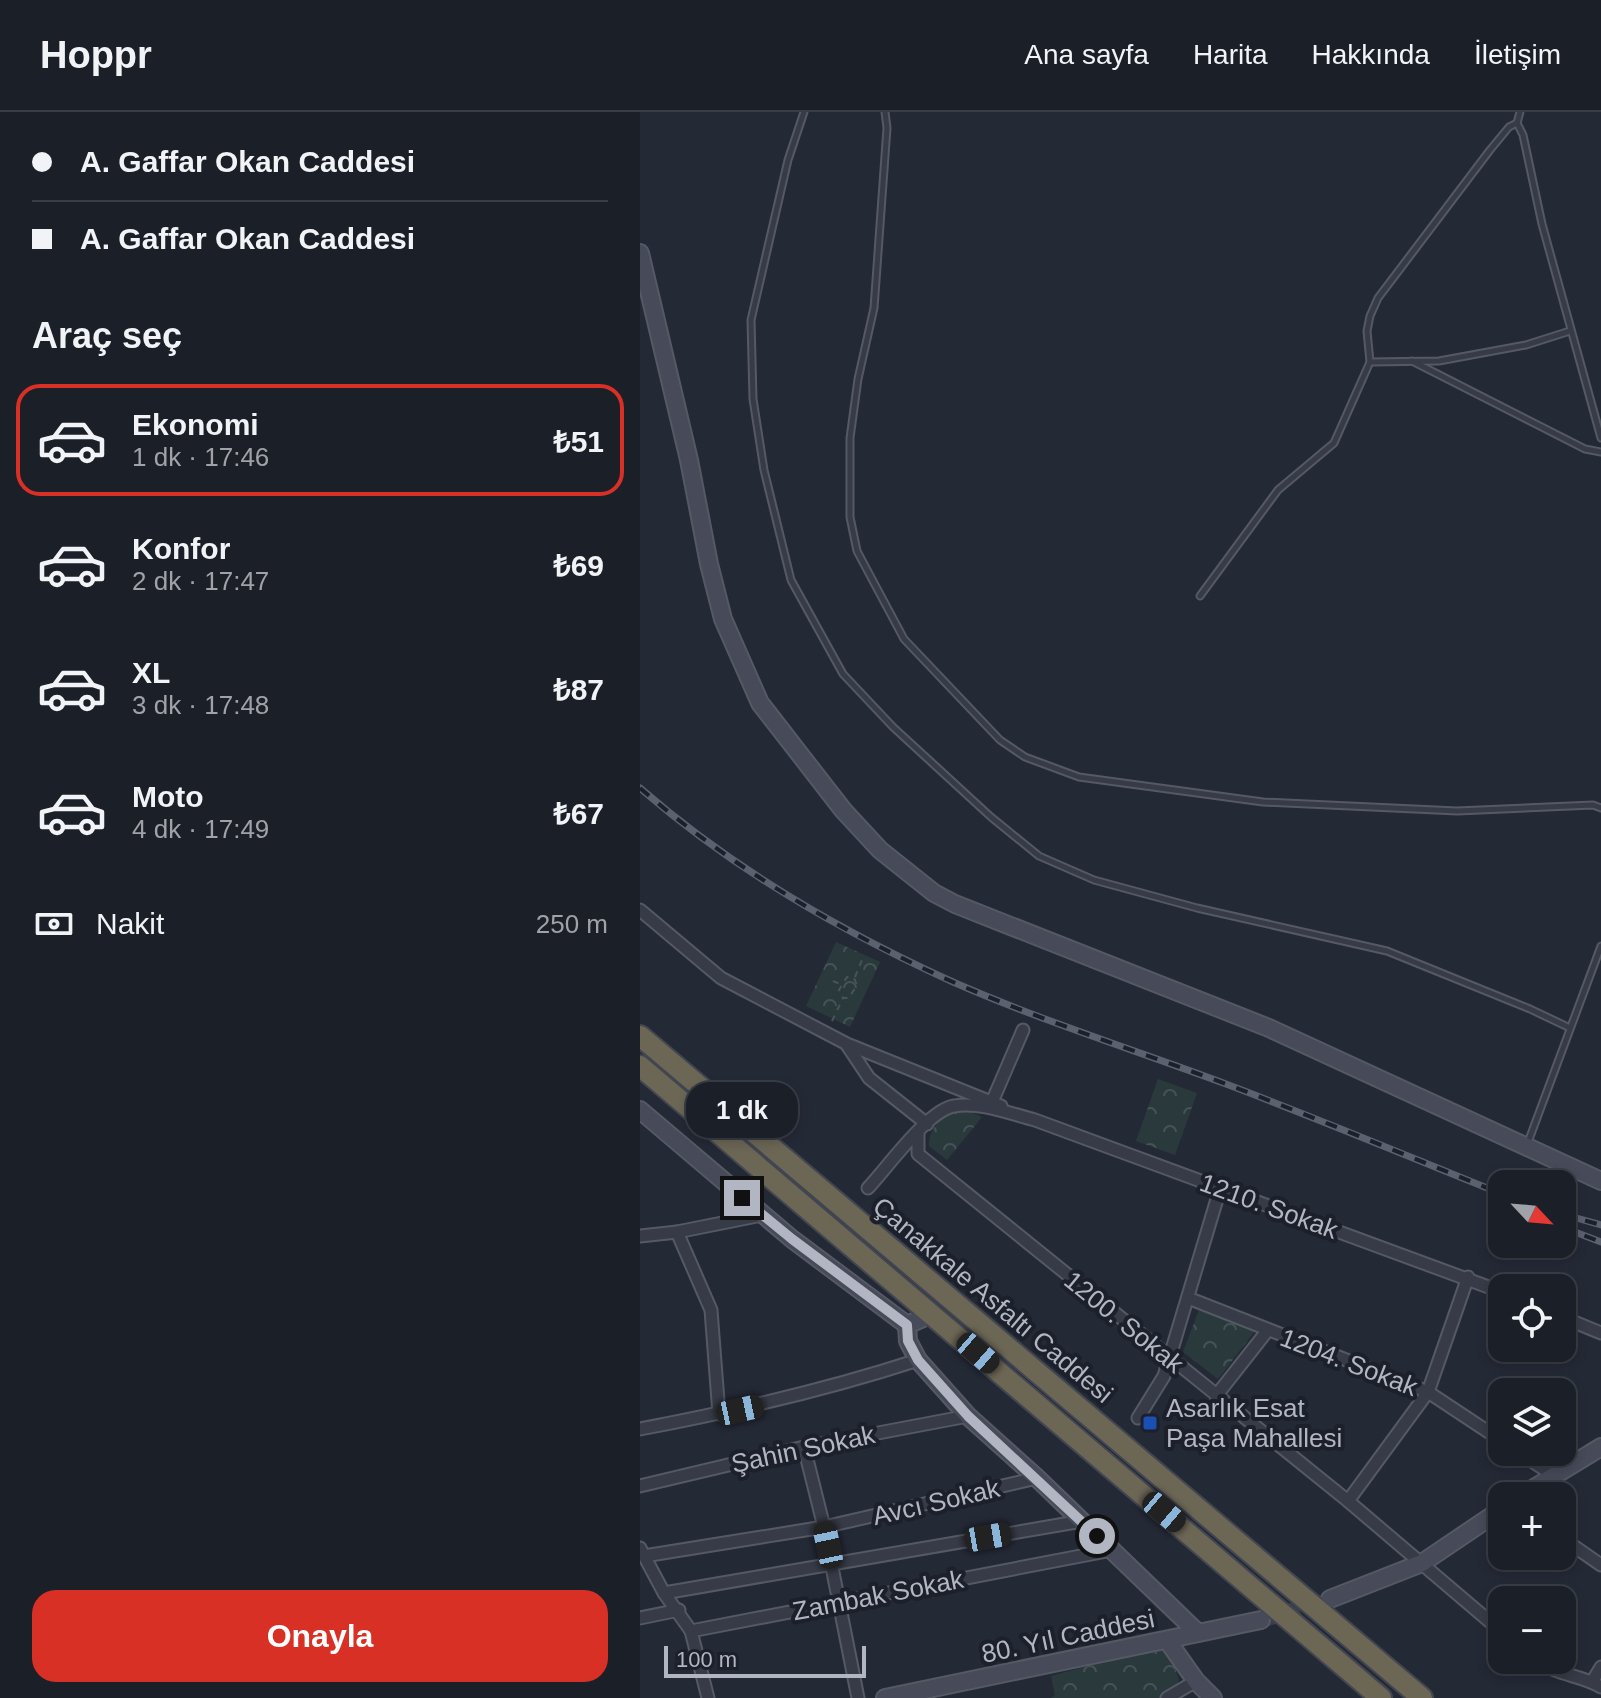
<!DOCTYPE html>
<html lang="tr">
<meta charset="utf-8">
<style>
:root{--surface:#1b1f28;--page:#282c34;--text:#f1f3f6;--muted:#a0a2a8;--line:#393d45;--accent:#d93025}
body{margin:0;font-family:Arial,sans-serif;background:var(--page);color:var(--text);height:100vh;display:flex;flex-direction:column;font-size:30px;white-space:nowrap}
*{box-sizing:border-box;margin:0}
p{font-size:26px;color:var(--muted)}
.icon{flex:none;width:44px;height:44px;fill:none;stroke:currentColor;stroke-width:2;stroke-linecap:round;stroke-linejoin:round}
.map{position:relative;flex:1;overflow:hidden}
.panel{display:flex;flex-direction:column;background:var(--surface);width:640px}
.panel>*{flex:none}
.hud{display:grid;align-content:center;height:176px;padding:0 32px;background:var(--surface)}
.needle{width:52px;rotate:116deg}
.tools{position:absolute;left:848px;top:1058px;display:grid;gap:16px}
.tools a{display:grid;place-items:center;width:88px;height:88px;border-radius:16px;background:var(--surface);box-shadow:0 4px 12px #0003,0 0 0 2px var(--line);font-size:40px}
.scale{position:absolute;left:24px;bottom:20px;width:202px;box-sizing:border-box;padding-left:8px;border:4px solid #b2b6c3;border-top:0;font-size:22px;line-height:28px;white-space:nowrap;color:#b2b6c3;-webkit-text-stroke:6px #1c202b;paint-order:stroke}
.end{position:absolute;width:36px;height:36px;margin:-18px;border:10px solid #b2b6c3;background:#111;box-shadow:0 0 0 4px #111}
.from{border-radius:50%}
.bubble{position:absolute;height:56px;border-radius:24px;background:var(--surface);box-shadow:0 4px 12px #0003,0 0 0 2px var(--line);font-size:26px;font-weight:800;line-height:56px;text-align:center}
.car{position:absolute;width:24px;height:48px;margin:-24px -12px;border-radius:10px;box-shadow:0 0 6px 2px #0007;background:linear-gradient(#222 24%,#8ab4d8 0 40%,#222 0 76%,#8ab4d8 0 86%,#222 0)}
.hud b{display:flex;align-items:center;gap:28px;height:76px;font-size:30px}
.hud b+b{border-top:2px solid var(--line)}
.hud i{width:20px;height:20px;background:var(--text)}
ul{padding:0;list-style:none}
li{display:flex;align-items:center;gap:24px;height:112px;margin:0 16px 12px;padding:0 16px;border:4px solid transparent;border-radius:24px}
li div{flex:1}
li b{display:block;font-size:30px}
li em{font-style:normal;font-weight:800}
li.selected{border-color:var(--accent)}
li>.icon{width:72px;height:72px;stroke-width:1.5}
h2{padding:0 32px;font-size:36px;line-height:96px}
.pay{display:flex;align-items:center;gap:20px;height:88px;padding:0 32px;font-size:30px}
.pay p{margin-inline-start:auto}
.action{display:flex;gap:16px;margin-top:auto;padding:16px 32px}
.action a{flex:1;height:92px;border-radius:24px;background:var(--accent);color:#fff;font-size:32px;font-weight:800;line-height:92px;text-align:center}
header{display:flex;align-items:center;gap:48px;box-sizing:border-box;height:112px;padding:0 40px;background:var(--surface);border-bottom:2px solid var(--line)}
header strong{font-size:38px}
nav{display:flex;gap:44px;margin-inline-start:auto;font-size:28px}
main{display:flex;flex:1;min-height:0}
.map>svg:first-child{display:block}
.park{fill:url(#park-crowns)}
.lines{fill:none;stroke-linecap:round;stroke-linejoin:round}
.secondary-tunnel{stroke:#393e4b;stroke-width:16;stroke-dasharray:16 8;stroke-linecap:butt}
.lane-casing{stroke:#555964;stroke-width:9}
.street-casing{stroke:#555964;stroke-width:15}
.secondary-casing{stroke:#555964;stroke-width:20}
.highway-casing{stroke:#424651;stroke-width:24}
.path{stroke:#475458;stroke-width:2;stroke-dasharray:6 6;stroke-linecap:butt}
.lane{stroke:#373b47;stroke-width:5}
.street{stroke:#373b47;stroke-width:11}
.secondary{stroke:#464a59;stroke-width:16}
.highway{stroke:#6c6655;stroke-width:20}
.rail-casing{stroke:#5c616f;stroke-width:7}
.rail{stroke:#1c202b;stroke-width:4;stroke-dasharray:12;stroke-linecap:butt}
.route{stroke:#b2b6c3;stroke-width:10}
.transit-dot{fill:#1a4fb4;stroke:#1c202b;stroke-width:3}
.labels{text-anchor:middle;stroke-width:8;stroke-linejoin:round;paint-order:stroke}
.street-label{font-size:26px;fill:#b2b6c3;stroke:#1c202b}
.poi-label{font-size:26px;fill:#b2b6c3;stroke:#1c202b;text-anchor:start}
</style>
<header>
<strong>Hoppr</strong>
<nav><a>Ana sayfa</a><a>Harita</a><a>Hakkında</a><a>İletişim</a></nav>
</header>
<main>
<section class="panel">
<div class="hud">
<b><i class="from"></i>A. Gaffar Okan Caddesi</b>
<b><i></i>A. Gaffar Okan Caddesi</b>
</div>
<h2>Araç seç</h2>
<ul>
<li class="selected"><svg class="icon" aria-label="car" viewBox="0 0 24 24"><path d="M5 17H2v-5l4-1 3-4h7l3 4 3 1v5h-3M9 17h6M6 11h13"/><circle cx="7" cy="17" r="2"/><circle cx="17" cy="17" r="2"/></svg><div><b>Ekonomi</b><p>1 dk · 17:46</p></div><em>₺51</em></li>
<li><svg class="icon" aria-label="car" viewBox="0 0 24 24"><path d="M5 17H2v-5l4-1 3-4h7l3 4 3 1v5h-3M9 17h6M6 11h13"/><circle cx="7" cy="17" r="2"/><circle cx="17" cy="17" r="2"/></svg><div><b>Konfor</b><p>2 dk · 17:47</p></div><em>₺69</em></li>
<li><svg class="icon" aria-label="car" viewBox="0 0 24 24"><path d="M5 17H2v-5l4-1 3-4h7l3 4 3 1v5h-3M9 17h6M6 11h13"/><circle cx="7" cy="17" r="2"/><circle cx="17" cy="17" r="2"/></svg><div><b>XL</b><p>3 dk · 17:48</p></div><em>₺87</em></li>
<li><svg class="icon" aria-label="car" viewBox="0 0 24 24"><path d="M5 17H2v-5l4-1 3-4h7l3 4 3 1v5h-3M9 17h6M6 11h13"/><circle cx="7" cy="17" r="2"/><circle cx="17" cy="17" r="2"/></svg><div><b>Moto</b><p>4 dk · 17:49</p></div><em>₺67</em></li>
</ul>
<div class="pay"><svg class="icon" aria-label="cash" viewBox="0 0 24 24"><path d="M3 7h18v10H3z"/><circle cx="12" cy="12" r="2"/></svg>Nakit<p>250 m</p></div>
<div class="action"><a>Onayla</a></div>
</section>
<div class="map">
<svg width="961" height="1586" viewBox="0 0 961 1586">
<defs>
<pattern id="park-crowns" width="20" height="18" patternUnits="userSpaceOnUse" patternTransform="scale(2)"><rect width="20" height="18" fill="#2a393b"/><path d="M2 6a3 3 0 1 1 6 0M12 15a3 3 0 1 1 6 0" fill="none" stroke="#465356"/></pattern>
</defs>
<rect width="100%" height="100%" fill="#242936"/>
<g class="park">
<path d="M196,830L240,850L210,915L166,894Z"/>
<path d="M518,967L557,981L535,1043L496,1029Z"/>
<path d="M312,999H328L342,1005L307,1048L289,1034C288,1019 300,1006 312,999Z"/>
<path d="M559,1198L615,1219L578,1267L543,1240Z"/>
<path d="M527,1533L539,1568L535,1577L521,1586H410L415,1583L411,1564Z"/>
</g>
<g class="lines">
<path class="secondary-tunnel" d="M621,1508L681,1490"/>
<g class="lane-casing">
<g id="lane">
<path d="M164,0L148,48L111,208L113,287L124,358L151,468L203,562L253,615L351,705L399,744L454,768L557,796L747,839L890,897L930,916"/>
<path d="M245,0L247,16L234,196L218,267L210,326V405L217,439L264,527L360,628L385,645L439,665L623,690L817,699L953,693L961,696"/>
<path d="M880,0L877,11L883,23L902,112L961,326"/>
<path d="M772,249L945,337L961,340"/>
<path d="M730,250L799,249L886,233L930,219"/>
<path d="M560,484L638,378L694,331L730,250L727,219L730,204L738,186L850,38L869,15L877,11"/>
<path d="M887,1033L961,834"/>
</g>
</g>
<g class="street-casing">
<g id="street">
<path d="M0,798L81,866L207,932L361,994"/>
<path d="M207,933L229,966L287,1012"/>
<path d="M352,990L383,918"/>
<path d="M278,1021V1042L708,1389L862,1520"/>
<path d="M228,1076C247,1056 288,998 314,994C340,989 371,1002 395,1008L862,1180"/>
<path d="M37,1120L71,1198L79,1302"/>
<path d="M0,1124L37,1120L122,1103"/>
<path d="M548,1186L788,1280L862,1329"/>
<path d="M922,1205L961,1221"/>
<path d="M576,1284L628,1218"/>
<path d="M498,1306L524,1264L580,1077"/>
<path d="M0,1317C95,1299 186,1278 278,1248"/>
<path d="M164,1335L184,1415L218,1586"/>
<path d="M878,1340L913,1363"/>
<path d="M0,1374L164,1335L328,1304"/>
<path d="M708,1389L788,1280L828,1165"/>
<path d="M922,1426L961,1453"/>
<path d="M0,1436L24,1481L51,1519L68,1586"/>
<path d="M4,1444L184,1415L397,1366"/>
<path d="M24,1481L442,1409"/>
<path d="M0,1506L39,1498"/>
<path d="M51,1519L472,1438"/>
<path d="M897,1548C915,1563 941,1563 961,1575"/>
<path d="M952,1570L961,1555"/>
<path d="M527,1586L556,1569"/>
</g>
</g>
<g class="secondary-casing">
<g id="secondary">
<path d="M0,141L49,348L69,452L83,507L120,591L203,698L240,738L294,781L315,792L629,916L961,1069"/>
<path d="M0,998L152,1127L267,1213"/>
<path d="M292,1202L267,1213L268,1229L278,1248L328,1304L397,1366L558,1521"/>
<path d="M881,1384L961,1335"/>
<path d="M690,1487L782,1451L862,1397"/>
<path d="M527,1528L556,1569L573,1586"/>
<path d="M245,1586L621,1508"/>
</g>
</g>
<g class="highway-casing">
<g id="highway">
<path d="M0,924L782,1586"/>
<path d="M0,954L741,1586"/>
</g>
</g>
<g class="path">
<path d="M215,865L222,848"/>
<path d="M193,869L200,872"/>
<path d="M192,909L203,886H209L217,873L214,866L207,865L199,878L203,886"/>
</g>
<use href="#lane" class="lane"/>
<use href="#street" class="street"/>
<use href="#secondary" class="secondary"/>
<use href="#highway" class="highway"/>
<g class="rail-casing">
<g id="rail">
<path d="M0,676C93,757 202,820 313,870C402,909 495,938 586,972C679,1007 770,1045 862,1082"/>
<path d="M922,1102L961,1113"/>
<path d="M922,1115L961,1130"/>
</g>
</g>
<use href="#rail" class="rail"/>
</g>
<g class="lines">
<path class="route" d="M102,1086L152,1127L267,1213L268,1229L278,1248L328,1304L457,1424"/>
</g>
<rect class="transit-dot" x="502" y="1303" width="16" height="16" rx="4"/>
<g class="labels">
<g class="street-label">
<text transform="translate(629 1094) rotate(20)" y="9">1210. Sokak</text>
<text transform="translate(353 1188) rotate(40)" y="9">Çanakkale Asfaltı Caddesi</text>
<text transform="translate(484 1210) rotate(39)" y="9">1200. Sokak</text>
<text transform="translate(709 1250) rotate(21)" y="9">1204. Sokak</text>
<text transform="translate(163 1337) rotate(-12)" y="9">Şahin Sokak</text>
<text transform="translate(296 1390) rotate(-13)" y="9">Avcı Sokak</text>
<text transform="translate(238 1483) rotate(-11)" y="9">Zambak Sokak</text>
<text transform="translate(428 1524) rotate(-12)" y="9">80. Yıl Caddesi</text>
</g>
<g class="poi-label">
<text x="526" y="1305">Asarlık Esat<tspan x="526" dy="30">Paşa Mahallesi</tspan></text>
</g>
</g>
</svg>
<div class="tools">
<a><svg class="needle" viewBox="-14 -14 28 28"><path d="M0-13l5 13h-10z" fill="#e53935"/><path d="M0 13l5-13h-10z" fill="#a0a2a8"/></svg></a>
<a><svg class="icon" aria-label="locate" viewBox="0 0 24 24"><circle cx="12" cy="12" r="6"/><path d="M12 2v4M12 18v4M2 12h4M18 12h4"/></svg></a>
<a><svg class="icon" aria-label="layers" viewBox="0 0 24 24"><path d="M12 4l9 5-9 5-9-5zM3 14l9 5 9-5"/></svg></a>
<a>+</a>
<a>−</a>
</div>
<div class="scale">100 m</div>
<i class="end from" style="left:457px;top:1424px"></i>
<i class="end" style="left:102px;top:1086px"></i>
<div class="bubble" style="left:46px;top:970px;width:112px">1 dk</div>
<i class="car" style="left:338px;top:1241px;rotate:131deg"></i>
<i class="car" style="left:100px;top:1298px;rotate:78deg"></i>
<i class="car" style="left:524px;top:1400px;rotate:130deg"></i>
<i class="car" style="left:348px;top:1425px;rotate:80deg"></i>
<i class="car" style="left:188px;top:1433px;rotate:348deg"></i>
</div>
</main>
